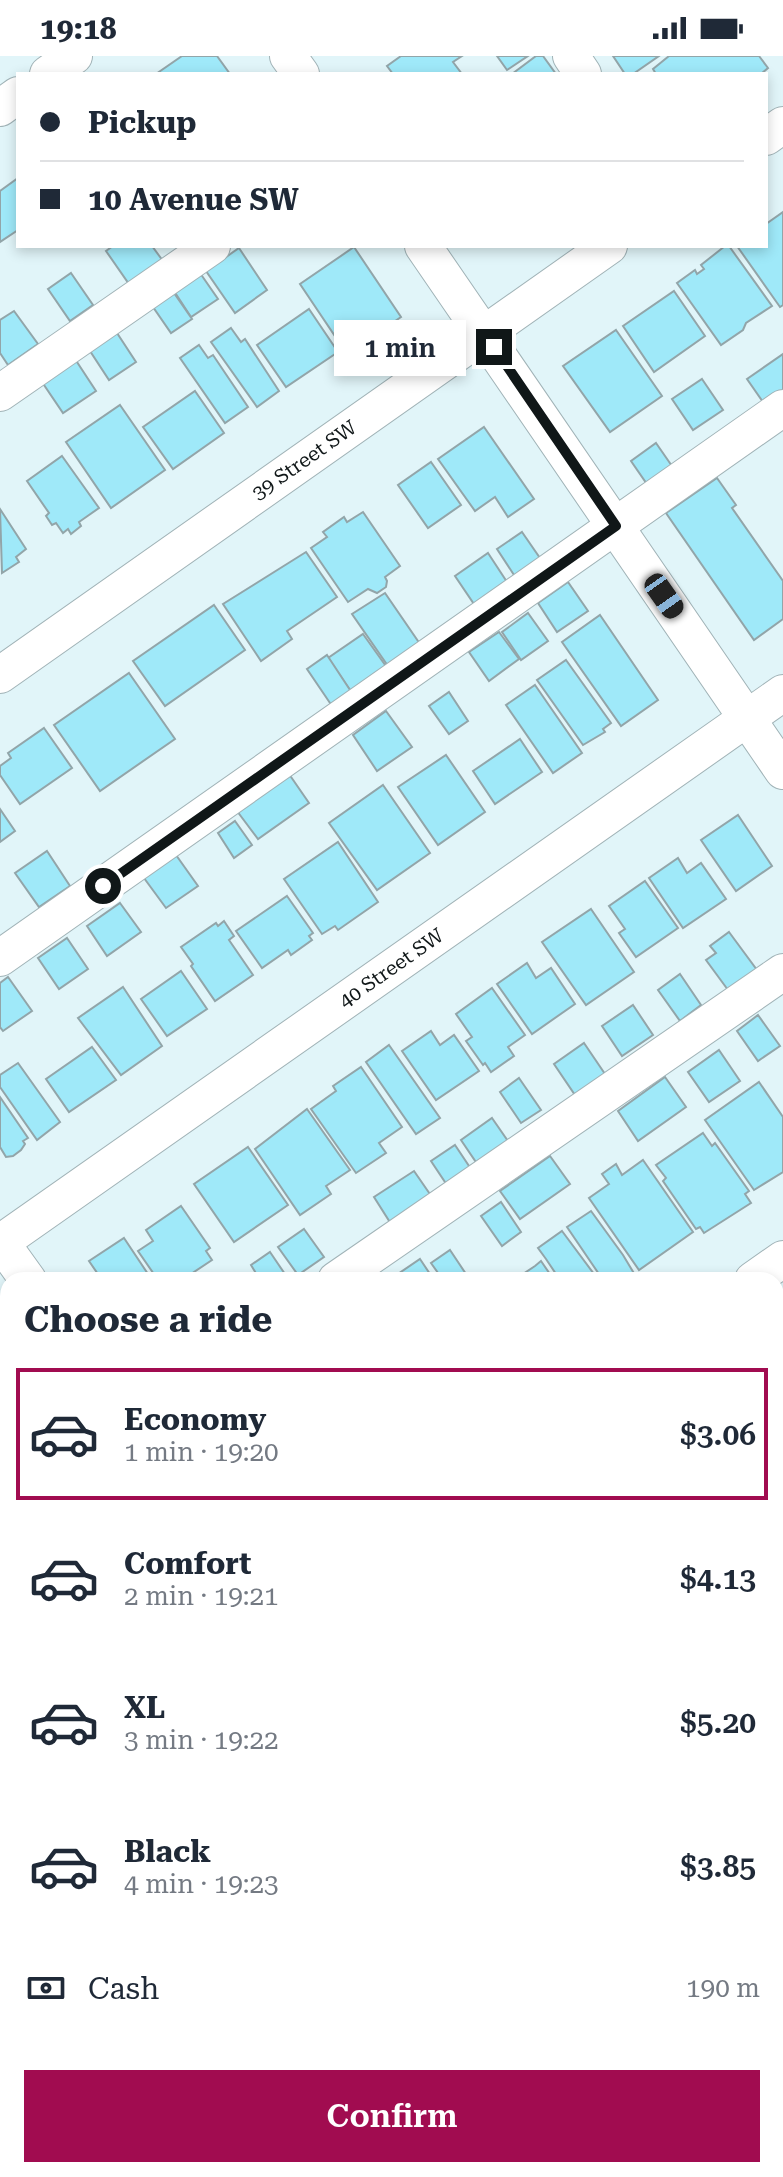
<!DOCTYPE html>
<meta charset="utf-8">
<style>
:root{--surface:#fff;--page:#f2f2f3;--text:#1f2937;--muted:#747a83;--line:#e0e1e3;--accent:#a10c50}
body{margin:0;font-family:"Roboto Serif",serif;background:var(--page);color:var(--text);height:100vh;display:flex;flex-direction:column;font-size:30px;white-space:nowrap}
*{box-sizing:border-box;margin:0}
p{font-size:26px;color:var(--muted)}
.icon{flex:none;width:44px;height:44px;fill:none;stroke:currentColor;stroke-width:2;stroke-linecap:round;stroke-linejoin:round}
.map{position:relative;flex:1;overflow:hidden}
.sheet{position:absolute;left:0px;top:1216px;width:784px;height:906px;display:flex;flex-direction:column;background:var(--surface);border-radius:24px 24px 0 0;box-shadow:0 4px 12px #0003}
.sheet>*{flex:none}
.top-card{position:absolute;left:16px;top:16px;width:752px;height:176px;border-radius:0px;box-shadow:0 4px 12px #0003;display:grid;align-content:center;height:176px;padding:0 24px;background:var(--surface)}
.end{position:absolute;width:36px;height:36px;margin:-18px;border:10px solid #101718;background:#fff;box-shadow:0 0 0 4px #fff}
.from{border-radius:50%}
.bubble{position:absolute;height:56px;border-radius:0px;background:var(--surface);box-shadow:0 4px 12px #0003;font-size:26px;font-weight:600;line-height:56px;text-align:center}
.car{position:absolute;width:24px;height:48px;margin:-24px -12px;border-radius:10px;box-shadow:0 0 6px 2px #0007;background:linear-gradient(#222 24%,#8ab4d8 0 40%,#222 0 76%,#8ab4d8 0 86%,#222 0)}
.top-card b{display:flex;align-items:center;gap:28px;height:76px;font-size:30px}
.top-card b+b{border-top:2px solid var(--line)}
.top-card i{width:20px;height:20px;background:var(--text)}
ul{padding:0;list-style:none}
li{display:flex;align-items:center;gap:24px;height:132px;margin:0 16px 12px;padding:0 8px;border:4px solid transparent;border-radius:0px}
li div{flex:1}
li b{display:block;font-size:30px}
li em{font-style:normal;font-weight:600}
li.active{border-color:var(--accent)}
li>.icon{width:72px;height:72px;stroke-width:1.5}
h2{padding:0 24px;font-size:36px;line-height:96px}
.pay{display:flex;align-items:center;gap:20px;height:88px;padding:0 24px;font-size:30px}
.pay p{margin-inline-start:auto}
.button{display:flex;gap:16px;margin-top:auto;padding:16px 24px}
.button a{flex:1;height:92px;border-radius:0px;background:var(--accent);color:#fff;font-size:32px;font-weight:600;line-height:92px;text-align:center}
.status{display:flex;justify-content:space-between;align-items:center;height:56px;padding:0 40px;background:var(--surface);direction:ltr}
.status svg{height:22px;fill:currentColor}
.map>svg:first-child{display:block}
.building{fill:#9fe9f9;stroke:#92a5a9;stroke-width:2}
.lines{fill:none;stroke-linecap:round;stroke-linejoin:round}
.minor-casing{stroke:#a1b3b7;stroke-width:38}
.minor{stroke:#fff;stroke-width:36}
.route{stroke:#101718;stroke-width:10}
.labels{text-anchor:middle;stroke-width:8;stroke-linejoin:round;paint-order:stroke}
.street-label{font-size:20px;fill:#101718;stroke:#fff}
</style>
<div class="status"><b>19:18</b><svg viewBox="0 0 49 12"><path d="M0 12V9h3v3zM5 12V6h3v6zM10 12V3h3v9zM15 12V0h3v12zM26 1h20v11H26zM47 4h2v5h-2z"/></svg></div>
<div class="map">
<svg width="783" height="2121" viewBox="0 0 783 2121">
<rect width="100%" height="100%" fill="#e1f5f9"/>
<g class="building">
<path d="M182,0H217L230,18H156Z"/>
<path d="M401,0H462L453,6L462,18H393L387,10Z"/>
<path d="M497,0H528L507,14Z"/>
<path d="M536,0H543L556,18H512Z"/>
<path d="M613,0H659L633,18H625Z"/>
<path d="M669,0H759L768,12L761,18H656L653,13Z"/>
<path d="M18,122V174L0,186V135Z"/>
<path d="M783,156V249L780,251L737,190H766V168Z"/>
<path d="M113,190H152L163,205L129,228L106,195Z"/>
<path d="M725,190H729L772,250L746,267L743,274L721,289L677,227L695,214L697,218L704,213L701,209Z"/>
<path d="M354,191L401,261L347,298L300,228Z"/>
<path d="M239,192L267,234L235,257L206,215Z"/>
<path d="M71,217L93,249L70,265L48,233Z"/>
<path d="M200,217L218,243L191,261L174,235Z"/>
<path d="M674,235L705,280L654,316L623,270Z"/>
<path d="M174,237L192,263L171,277L153,251Z"/>
<path d="M309,253L338,296L286,331L257,289Z"/>
<path d="M14,255L38,288L8,309L0,297V264Z"/>
<path d="M231,272L241,286L245,283L279,335L257,351L211,286Z"/>
<path d="M616,274L662,340L610,376L563,310Z"/>
<path d="M117,277L136,306L109,324L90,295Z"/>
<path d="M199,289L208,302L213,299L248,351L225,367L180,302Z"/>
<path d="M783,298V337L765,349L747,323Z"/>
<path d="M75,303L96,335L63,357L42,326Z"/>
<path d="M702,323L723,354L693,374L672,343Z"/>
<path d="M195,335L224,377L173,413L143,371Z"/>
<path d="M120,349L165,414L111,452L66,386Z"/>
<path d="M484,371L534,443L508,461L495,441L475,455L438,403Z"/>
<path d="M656,387L674,413L649,431L631,405Z"/>
<path d="M62,400L99,452L79,466L81,470L71,478L68,473L63,477L56,467L52,469L46,460L49,457L27,425Z"/>
<path d="M431,406L461,449L428,472L398,429Z"/>
<path d="M717,422L736,449L732,452L783,525V563L754,584L666,457Z"/>
<path d="M0,453L26,493L16,501L19,506L2,517Z"/>
<path d="M363,456L400,510L385,521L387,525L386,531L377,537L368,533L348,546L311,492L327,481L323,476L344,461L347,466Z"/>
<path d="M522,476L542,505L516,522L497,493Z"/>
<path d="M306,496L337,541L287,575L292,583L261,605L223,548Z"/>
<path d="M488,497L509,529L476,551L455,520Z"/>
<path d="M568,526L588,555L557,576L538,547Z"/>
<path d="M385,537L420,588L388,610L352,558Z"/>
<path d="M214,549L245,594L165,650L133,605Z"/>
<path d="M528,557L548,585L521,604L502,576Z"/>
<path d="M600,559L658,644L621,670L562,586Z"/>
<path d="M499,576L519,603L489,625L469,596Z"/>
<path d="M363,578L388,613L352,637L328,602Z"/>
<path d="M327,599L352,637L332,650L307,613Z"/>
<path d="M566,604L611,667L603,673L605,676L583,689L537,624Z"/>
<path d="M129,617L175,683L100,735L54,669Z"/>
<path d="M535,629L582,697L553,717L506,649Z"/>
<path d="M449,636L468,665L449,678L429,650Z"/>
<path d="M386,655L412,691L377,715L353,679Z"/>
<path d="M44,672L72,712L20,748L0,719V710L11,702L8,697Z"/>
<path d="M520,683L542,716L495,748L473,715Z"/>
<path d="M446,699L485,756L438,789L398,731Z"/>
<path d="M289,718L309,747L258,783L237,755Z"/>
<path d="M383,729L430,797L377,834L329,767Z"/>
<path d="M0,753L15,775L0,786Z"/>
<path d="M738,759L772,810L736,835L701,784Z"/>
<path d="M235,765L252,789L234,802L218,777Z"/>
<path d="M338,786L378,846L338,874L335,870L322,878L284,823Z"/>
<path d="M47,795L70,830L39,851L15,817Z"/>
<path d="M176,799L198,830L166,852L144,822Z"/>
<path d="M678,802L687,817L701,807L726,843L683,872L649,822Z"/>
<path d="M645,825L678,872L636,901L619,877L625,873L609,850Z"/>
<path d="M287,840L313,877L309,880L312,884L291,899L288,894L262,912L236,875Z"/>
<path d="M120,847L141,876L107,900L87,870Z"/>
<path d="M591,853L634,916L586,949L542,886Z"/>
<path d="M224,865L234,880L229,884L253,919L215,945L191,910L193,908L181,891L216,867L218,870Z"/>
<path d="M729,876L757,914L728,934L706,904L716,897L710,890Z"/>
<path d="M67,882L88,913L59,933L38,902Z"/>
<path d="M527,907L536,922L551,912L575,948L532,978L497,928Z"/>
<path d="M181,915L207,953L167,980L141,943Z"/>
<path d="M680,918L701,949L680,965L658,934Z"/>
<path d="M8,921L32,955L3,975L0,971V927Z"/>
<path d="M123,931L162,990L121,1019L78,962Z"/>
<path d="M492,932L525,979L508,991L514,1000L491,1016L485,1007L483,1009L466,985L472,981L456,958Z"/>
<path d="M633,949L653,979L622,1000L602,970Z"/>
<path d="M758,959L780,990L758,1005L737,975Z"/>
<path d="M431,975L440,989L454,979L479,1015L436,1044L402,995Z"/>
<path d="M584,987L605,1018L575,1039L554,1008Z"/>
<path d="M389,989L440,1062L416,1078L366,1006Z"/>
<path d="M92,991L116,1024L69,1056L46,1023Z"/>
<path d="M719,994L740,1025L709,1046L688,1016Z"/>
<path d="M18,1007L60,1066L37,1084L0,1031V1019Z"/>
<path d="M361,1011L402,1071L379,1087L386,1097L356,1117L311,1053L336,1035L333,1030Z"/>
<path d="M665,1021L686,1051L638,1085L618,1055Z"/>
<path d="M519,1022L541,1054L521,1067L500,1036Z"/>
<path d="M759,1026L783,1061V1116L754,1134L705,1064Z"/>
<path d="M0,1041L28,1082L23,1085L25,1088L21,1094L13,1100L6,1101L0,1091Z"/>
<path d="M307,1053L350,1114L326,1130L331,1138L300,1159L255,1093Z"/>
<path d="M492,1062L512,1091L480,1112L461,1084Z"/>
<path d="M703,1077L712,1090L715,1087L749,1135L745,1138L751,1147L704,1177L700,1171L696,1173L663,1125L666,1122L656,1109Z"/>
<path d="M455,1089L475,1119L451,1135L431,1105Z"/>
<path d="M248,1091L288,1149L234,1186L194,1128Z"/>
<path d="M550,1100L570,1128L520,1163L500,1135Z"/>
<path d="M643,1104L693,1176L639,1214L589,1142L609,1128L602,1118L616,1108L622,1119Z"/>
<path d="M414,1115L434,1144L393,1171L374,1141Z"/>
<path d="M501,1146L521,1176L502,1190L481,1160Z"/>
<path d="M181,1150L210,1192L206,1195L212,1204L182,1224H158L138,1195L153,1185L146,1174Z"/>
<path d="M591,1155L623,1199L638,1224H603L567,1171Z"/>
<path d="M304,1173L324,1201L298,1219L278,1191Z"/>
<path d="M562,1175L594,1218L596,1224H560L546,1203L538,1192Z"/>
<path d="M124,1182L152,1224H102L89,1205Z"/>
<path d="M450,1194L466,1218L457,1224H443L431,1207Z"/>
<path d="M270,1196L289,1224H260L251,1209Z"/>
<path d="M420,1203L434,1224H389Z"/>
<path d="M541,1205L554,1224H514L535,1210Z"/>
<path d="M776,1299L783,1309V1359L776,1349Z"/>
<path d="M8,1385V1424L0,1425V1386Z"/>
<path d="M779,1429L783,1436V1468L776,1473V1431Z"/>
<path d="M0,1479H5L8,1501L0,1503Z"/>
<path d="M8,1537V1574L0,1575V1538Z"/>
<path d="M781,1616L783,1620V1678L776,1683V1620Z"/>
<path d="M3,1674L8,1703V1749L0,1751V1675Z"/>
<path d="M3,1844L8,1879V1901L0,1902V1845Z"/>
<path d="M782,1860L783,1950L776,1955V1864Z"/>
<path d="M776,1999L783,2009V2025L776,2030Z"/>
<path d="M8,2036V2093L0,2094V2037Z"/>
<path d="M776,2098L783,2108V2121H756L751,2114H776Z"/>
<path d="M8,2106V2114H45L46,2121H5L3,2107Z"/>
<path d="M85,2114H122L123,2121H83Z"/>
<path d="M163,2114H201L202,2121H164Z"/>
<path d="M229,2114H273L274,2121H230Z"/>
<path d="M438,2114H470L475,2121H429Z"/>
<path d="M479,2114H553L556,2121H483Z"/>
</g>
<g class="lines">
<g class="minor-casing">
<g id="minor">
<path d="M288,0L301,18"/>
<path d="M571,0L583,18"/>
<path d="M48,18L74,0"/>
<path d="M0,52L18,39"/>
<path d="M766,81L783,69"/>
<path d="M423,190L783,715"/>
<path d="M0,337L212,190"/>
<path d="M0,619L609,190"/>
<path d="M0,902L783,352"/>
<path d="M0,1185L28,1224"/>
<path d="M0,1187L783,637"/>
<path d="M336,1224L783,916"/>
<path d="M753,1224L783,1203"/>
<path d="M776,1484L783,1479"/>
<path d="M776,1776L783,1771"/>
<path d="M776,2052L783,2048"/>
<path d="M146,2114L147,2121"/>
<path d="M340,2114L341,2121"/>
<path d="M396,2114L401,2121"/>
<path d="M648,2114L653,2121"/>
<path d="M678,2121L688,2114"/>
</g>
</g>
<use href="#minor" class="minor"/>
</g>
<g class="lines">
<path class="route" d="M103,830L616,470L494,291"/>
</g>
<g class="labels">
<g class="street-label">
<text transform="translate(304 404) rotate(-35)" y="7">39 Street SW</text>
<text transform="translate(391 912) rotate(-35)" y="7">40 Street SW</text>
</g>
</g>
</svg>
<i class="end from" style="left:103px;top:830px"></i>
<i class="end" style="left:494px;top:291px"></i>
<div class="bubble" style="left:334px;top:264px;width:132px">1 min</div>
<i class="car" style="left:664px;top:540px;rotate:145deg"></i>
<div class="top-card">
<b><i class="from"></i>Pickup</b>
<b><i></i>10 Avenue SW</b>
</div>
<section class="sheet">
<h2>Choose a ride</h2>
<ul>
<li class="active"><svg class="icon" aria-label="car" viewBox="0 0 24 24"><path d="M5 17H2v-5l4-1 3-4h7l3 4 3 1v5h-3M9 17h6M6 11h13"/><circle cx="7" cy="17" r="2"/><circle cx="17" cy="17" r="2"/></svg><div><b>Economy</b><p>1 min · 19:20</p></div><em>$3.06</em></li>
<li><svg class="icon" aria-label="car" viewBox="0 0 24 24"><path d="M5 17H2v-5l4-1 3-4h7l3 4 3 1v5h-3M9 17h6M6 11h13"/><circle cx="7" cy="17" r="2"/><circle cx="17" cy="17" r="2"/></svg><div><b>Comfort</b><p>2 min · 19:21</p></div><em>$4.13</em></li>
<li><svg class="icon" aria-label="car" viewBox="0 0 24 24"><path d="M5 17H2v-5l4-1 3-4h7l3 4 3 1v5h-3M9 17h6M6 11h13"/><circle cx="7" cy="17" r="2"/><circle cx="17" cy="17" r="2"/></svg><div><b>XL</b><p>3 min · 19:22</p></div><em>$5.20</em></li>
<li><svg class="icon" aria-label="car" viewBox="0 0 24 24"><path d="M5 17H2v-5l4-1 3-4h7l3 4 3 1v5h-3M9 17h6M6 11h13"/><circle cx="7" cy="17" r="2"/><circle cx="17" cy="17" r="2"/></svg><div><b>Black</b><p>4 min · 19:23</p></div><em>$3.85</em></li>
</ul>
<div class="pay"><svg class="icon" aria-label="cash" viewBox="0 0 24 24"><path d="M3 7h18v10H3z"/><circle cx="12" cy="12" r="2"/></svg>Cash<p>190 m</p></div>
<div class="button"><a>Confirm</a></div>
</section>
</div>
